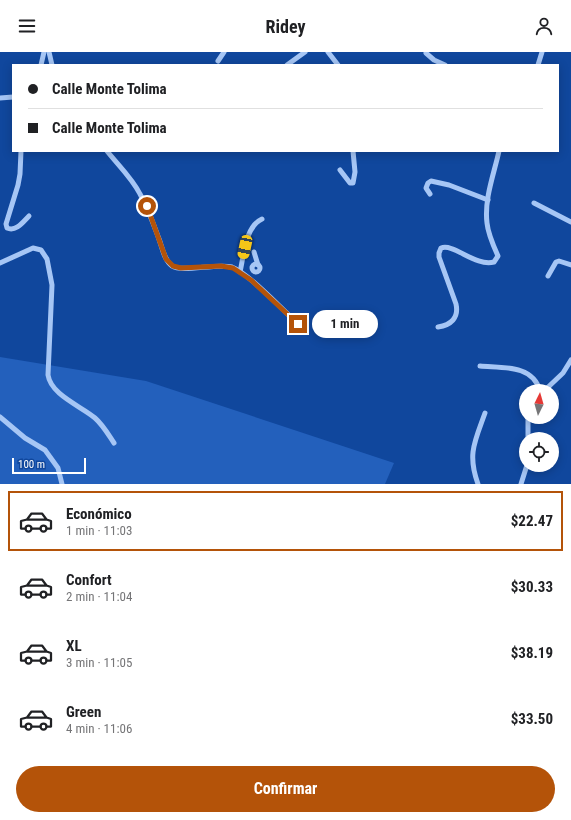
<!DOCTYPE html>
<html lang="es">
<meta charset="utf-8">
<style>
:root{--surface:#fff;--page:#f6f6f6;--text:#202124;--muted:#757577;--line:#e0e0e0;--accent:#b45309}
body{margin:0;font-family:"Roboto Condensed",sans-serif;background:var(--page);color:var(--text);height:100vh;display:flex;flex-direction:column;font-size:15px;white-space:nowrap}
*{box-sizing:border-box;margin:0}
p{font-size:13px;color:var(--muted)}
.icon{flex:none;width:22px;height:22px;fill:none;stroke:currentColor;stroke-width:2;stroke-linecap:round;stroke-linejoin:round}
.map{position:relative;height:432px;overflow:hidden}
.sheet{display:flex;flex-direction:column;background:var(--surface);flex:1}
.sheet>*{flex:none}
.banner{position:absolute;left:12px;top:12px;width:547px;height:88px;border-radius:0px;box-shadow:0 2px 10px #0003;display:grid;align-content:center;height:88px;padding:0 16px;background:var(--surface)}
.needle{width:26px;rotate:5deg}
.controls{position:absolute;left:519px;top:332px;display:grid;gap:8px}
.controls a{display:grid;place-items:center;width:40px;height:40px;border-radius:50%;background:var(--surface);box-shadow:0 2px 10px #0003;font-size:20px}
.scale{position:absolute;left:12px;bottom:10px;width:74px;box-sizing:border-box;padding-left:4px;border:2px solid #fff;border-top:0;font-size:11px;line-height:14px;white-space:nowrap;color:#fff;-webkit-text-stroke:3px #10479d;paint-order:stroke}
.end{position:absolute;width:18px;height:18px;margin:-9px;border:5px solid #b45309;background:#fff;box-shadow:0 0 0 2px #fff}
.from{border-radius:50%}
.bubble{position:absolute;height:28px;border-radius:14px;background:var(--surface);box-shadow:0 2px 10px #0003;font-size:13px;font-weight:700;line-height:28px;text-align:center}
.car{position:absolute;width:12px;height:24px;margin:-12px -6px;border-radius:5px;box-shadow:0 0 3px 1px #0007;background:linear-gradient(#f5c518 24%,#345 0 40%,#f5c518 0 76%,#345 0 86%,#f5c518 0)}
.banner b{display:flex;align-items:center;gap:14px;height:38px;font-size:15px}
.banner b+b{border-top:1px solid var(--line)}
.banner i{width:10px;height:10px;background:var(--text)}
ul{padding:7px 0 0;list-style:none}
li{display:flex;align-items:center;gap:12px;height:60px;margin:0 8px 6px;padding:0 8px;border:2px solid transparent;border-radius:0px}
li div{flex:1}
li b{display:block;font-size:15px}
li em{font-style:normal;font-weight:700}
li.on{border-color:var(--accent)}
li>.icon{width:36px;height:36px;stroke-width:1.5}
.button{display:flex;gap:8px;margin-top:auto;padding:8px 16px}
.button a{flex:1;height:46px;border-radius:24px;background:var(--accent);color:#fff;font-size:16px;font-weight:700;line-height:46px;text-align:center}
header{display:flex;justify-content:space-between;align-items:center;height:52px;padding:0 16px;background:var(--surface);font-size:18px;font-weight:700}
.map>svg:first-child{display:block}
.green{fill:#2360bc}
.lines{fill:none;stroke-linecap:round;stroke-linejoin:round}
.minor{stroke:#a6c6f5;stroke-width:5}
.route{stroke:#b45309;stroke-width:5}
</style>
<header><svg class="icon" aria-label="menu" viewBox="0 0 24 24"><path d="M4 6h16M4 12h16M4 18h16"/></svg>Ridey<svg class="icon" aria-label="person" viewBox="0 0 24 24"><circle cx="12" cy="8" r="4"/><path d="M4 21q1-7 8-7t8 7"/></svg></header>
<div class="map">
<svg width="571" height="432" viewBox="0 0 571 432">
<rect width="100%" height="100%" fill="#10479d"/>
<path class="green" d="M0,305L146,329L394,411L385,432H0Z"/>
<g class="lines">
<g class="minor">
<path d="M49,0L52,13"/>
<path d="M328,0L338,13"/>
<path d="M426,1L434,8L445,13"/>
<path d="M218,9L224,0"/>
<path d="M41,13L44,0"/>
<path d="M287,13L305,0"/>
<path d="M538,13L542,0"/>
<path d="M0,46L13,45"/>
<path d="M21,99L20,122L18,133L6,172L7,176C16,180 23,170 29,164"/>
<path d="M107,99C118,113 132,126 140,142C148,156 153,171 159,187C162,195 164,208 172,214C182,221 216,211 232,215C247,220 285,260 298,272"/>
<path d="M340,118L350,131H353L355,120L353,99"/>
<path d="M430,142L426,136L428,131L431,129L449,133L488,148"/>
<path d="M534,151L571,170"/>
<path d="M254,200L258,213"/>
<path d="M0,211L33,196L41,198L47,207L52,233L48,323C51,343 81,354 95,366C103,373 108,382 114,391"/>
<circle cx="256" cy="216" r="4"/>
<path d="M240,220C244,203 245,175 262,167"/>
<path d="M548,224L556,210L559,209L571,213"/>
<path d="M438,275C451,273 459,266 456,252L439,205V201L441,196C454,191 475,215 494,210L498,204C493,193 488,182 487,171C484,147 494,122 499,99"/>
<path d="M480,314C501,316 533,312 540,339"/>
<path d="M544,339L563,321L571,308"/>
<path d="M0,365L25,386L45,398L58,416L62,432"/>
<path d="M528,365V387"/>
<path d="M478,432C467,402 475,389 485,361"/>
<path d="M521,432L527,413"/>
</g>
</g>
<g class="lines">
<path class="route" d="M147,154L166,207L173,214L181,216L221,214L233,216L251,228L298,272"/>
</g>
</svg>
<div class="controls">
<a><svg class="needle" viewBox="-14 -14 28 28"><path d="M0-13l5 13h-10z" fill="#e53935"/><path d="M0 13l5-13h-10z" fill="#757577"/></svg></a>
<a><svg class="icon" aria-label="locate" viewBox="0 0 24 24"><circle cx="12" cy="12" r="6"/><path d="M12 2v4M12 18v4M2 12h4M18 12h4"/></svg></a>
</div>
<div class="scale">100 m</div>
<i class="end from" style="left:147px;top:154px"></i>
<i class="end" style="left:298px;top:272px"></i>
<div class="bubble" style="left:312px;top:258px;width:66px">1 min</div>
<i class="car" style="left:245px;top:195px;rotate:192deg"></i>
<div class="banner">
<b><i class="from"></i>Calle Monte Tolima</b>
<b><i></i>Calle Monte Tolima</b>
</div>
</div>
<section class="sheet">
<ul>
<li class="on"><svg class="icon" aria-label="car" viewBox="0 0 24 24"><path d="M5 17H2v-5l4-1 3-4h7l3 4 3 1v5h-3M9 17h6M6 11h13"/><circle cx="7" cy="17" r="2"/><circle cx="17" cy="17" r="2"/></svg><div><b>Económico</b><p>1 min · 11:03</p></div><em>$22.47</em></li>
<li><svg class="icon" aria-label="car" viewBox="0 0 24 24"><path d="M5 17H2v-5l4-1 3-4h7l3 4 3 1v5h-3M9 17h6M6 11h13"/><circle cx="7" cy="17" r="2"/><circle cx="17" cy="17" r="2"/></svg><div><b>Confort</b><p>2 min · 11:04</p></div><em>$30.33</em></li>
<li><svg class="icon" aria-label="car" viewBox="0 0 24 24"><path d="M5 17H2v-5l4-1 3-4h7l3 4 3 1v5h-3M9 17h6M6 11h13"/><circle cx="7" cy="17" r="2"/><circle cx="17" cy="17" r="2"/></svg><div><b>XL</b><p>3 min · 11:05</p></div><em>$38.19</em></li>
<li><svg class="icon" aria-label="car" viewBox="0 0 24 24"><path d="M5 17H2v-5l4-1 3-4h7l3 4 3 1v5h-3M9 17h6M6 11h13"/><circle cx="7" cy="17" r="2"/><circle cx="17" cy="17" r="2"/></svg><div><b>Green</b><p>4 min · 11:06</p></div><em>$33.50</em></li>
</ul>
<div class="button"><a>Confirmar</a></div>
</section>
